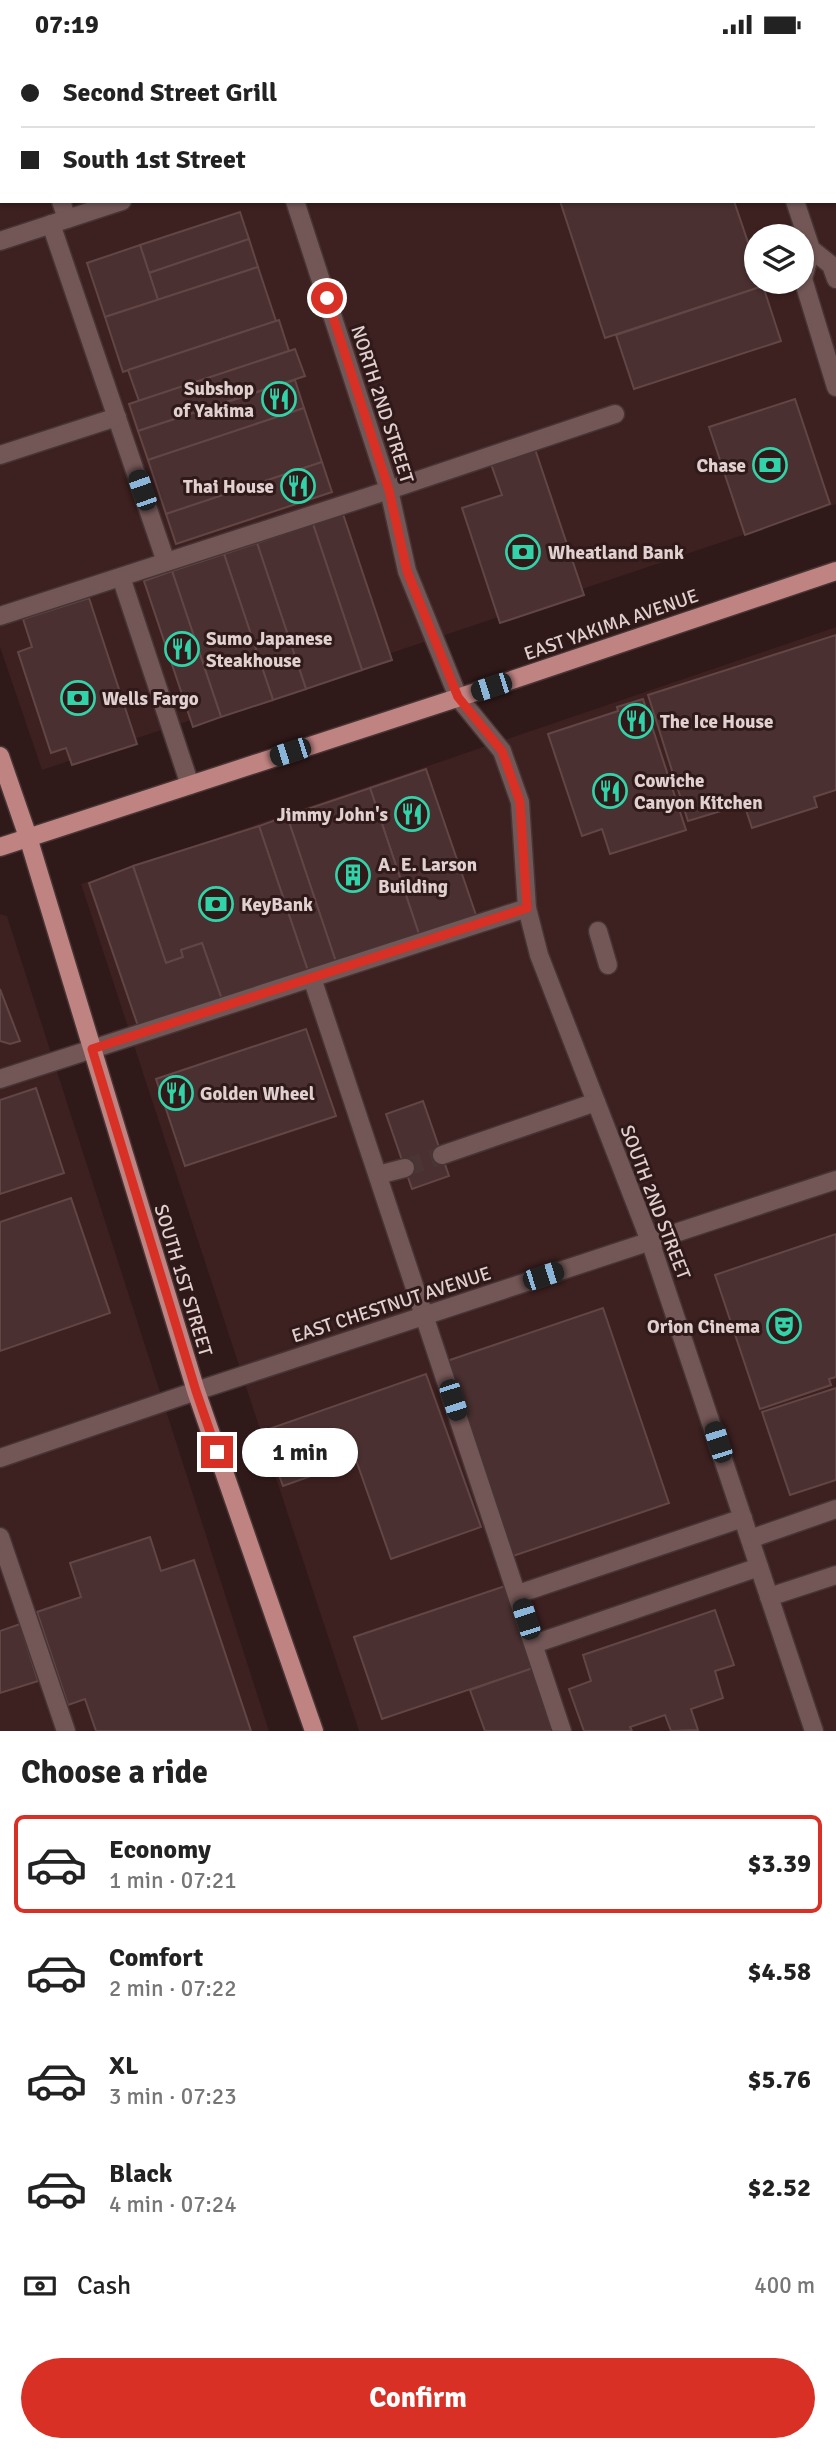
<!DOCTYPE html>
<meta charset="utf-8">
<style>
:root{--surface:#fff;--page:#f6f6f6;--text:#222;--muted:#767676;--line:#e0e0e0;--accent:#d93025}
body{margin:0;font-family:Signika,sans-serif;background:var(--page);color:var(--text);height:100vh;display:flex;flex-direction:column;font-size:26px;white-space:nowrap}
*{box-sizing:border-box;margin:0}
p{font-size:23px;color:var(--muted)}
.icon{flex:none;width:38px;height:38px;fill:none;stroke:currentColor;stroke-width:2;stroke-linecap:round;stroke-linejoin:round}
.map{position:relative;height:1682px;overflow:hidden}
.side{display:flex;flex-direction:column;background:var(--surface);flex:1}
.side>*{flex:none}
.guide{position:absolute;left:0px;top:0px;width:836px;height:154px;box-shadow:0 2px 5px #0004;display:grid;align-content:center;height:154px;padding:0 21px;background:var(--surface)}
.fabs{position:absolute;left:744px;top:175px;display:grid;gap:14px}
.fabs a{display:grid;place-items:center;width:70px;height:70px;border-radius:50%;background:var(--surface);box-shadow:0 2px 5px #0004;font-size:35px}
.end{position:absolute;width:32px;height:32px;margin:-16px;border:9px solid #d93025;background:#fff;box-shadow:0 0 0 4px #fff}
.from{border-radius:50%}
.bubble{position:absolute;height:49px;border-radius:24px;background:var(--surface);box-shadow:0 2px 5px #0004;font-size:23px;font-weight:700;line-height:49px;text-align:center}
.car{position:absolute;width:21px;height:42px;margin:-21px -10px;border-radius:9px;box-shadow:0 0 5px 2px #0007;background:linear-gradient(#222 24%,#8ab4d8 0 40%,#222 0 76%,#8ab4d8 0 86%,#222 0)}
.guide b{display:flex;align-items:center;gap:24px;height:66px;font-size:26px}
.guide b+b{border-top:2px solid var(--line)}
.guide i{width:18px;height:18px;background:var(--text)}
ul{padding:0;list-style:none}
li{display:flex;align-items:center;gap:21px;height:98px;margin:0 14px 10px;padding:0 7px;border:4px solid transparent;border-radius:10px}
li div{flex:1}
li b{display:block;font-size:26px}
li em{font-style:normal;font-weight:700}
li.selected{border-color:var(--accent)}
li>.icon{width:63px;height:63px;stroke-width:1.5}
h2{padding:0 21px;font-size:32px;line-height:84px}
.pay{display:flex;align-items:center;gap:18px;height:77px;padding:0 21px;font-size:26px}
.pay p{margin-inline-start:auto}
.action{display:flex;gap:14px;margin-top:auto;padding:14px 21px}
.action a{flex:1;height:80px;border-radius:42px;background:var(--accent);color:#fff;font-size:28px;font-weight:700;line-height:80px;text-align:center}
.status{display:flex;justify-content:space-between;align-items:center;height:49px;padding:0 35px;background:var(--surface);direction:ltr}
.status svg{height:19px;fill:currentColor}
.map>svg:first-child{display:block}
.built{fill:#3d2020;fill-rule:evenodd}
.building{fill:#4a3030;stroke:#614645;stroke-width:2}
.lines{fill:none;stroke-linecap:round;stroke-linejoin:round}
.minor-tunnel{stroke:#4a3434;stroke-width:18;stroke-dasharray:18 9;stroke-linecap:butt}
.minor-casing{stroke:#473535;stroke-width:21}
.major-casing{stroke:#473535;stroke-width:21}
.minor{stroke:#735656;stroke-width:18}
.major{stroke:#bf8382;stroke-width:18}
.route{stroke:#d93025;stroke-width:9}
.labels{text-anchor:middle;stroke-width:6;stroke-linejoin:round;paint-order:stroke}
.poi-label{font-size:19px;font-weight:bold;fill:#e0d0cf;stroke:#301919;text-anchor:start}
.street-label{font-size:19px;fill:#e0d0cf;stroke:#301919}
</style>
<div class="status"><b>07:19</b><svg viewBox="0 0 49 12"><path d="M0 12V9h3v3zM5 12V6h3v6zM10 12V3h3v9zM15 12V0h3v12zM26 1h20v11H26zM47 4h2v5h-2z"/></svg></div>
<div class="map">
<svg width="836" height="1682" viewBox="0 0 836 1682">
<rect width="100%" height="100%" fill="#301919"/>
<g class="built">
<path d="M0,0H836V455L42,721L0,598ZM2,2H835V152H2ZM756,187H802V233H756Z"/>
<path d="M836,578V1682H359L81,835Z"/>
<path d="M0,865L7,867L269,1682H0Z"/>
</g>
<g class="building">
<path d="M305,0H440L435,2Z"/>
<path d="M802,0H836V68L835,2Z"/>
<path d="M560,152H734L756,217V233H761L763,237L605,289Z"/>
<path d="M240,163L249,190L149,224L140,196Z"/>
<path d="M249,190L258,218L158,251L149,224Z"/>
<path d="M140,196L158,251L105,268L87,214Z"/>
<path d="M258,218L276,272L123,323L105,268Z"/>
<path d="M763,237L781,292L634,340L616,286Z"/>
<path d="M279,271L289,302L139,352L128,321Z"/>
<path d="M295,300L305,327L138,382L129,355Z"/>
<path d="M295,331L304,359L148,411L138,382Z"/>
<path d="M795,350L830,455L745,486L709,378Z"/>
<path d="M304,359L322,413L166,465L148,411Z"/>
<path d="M535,400L584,546L500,574L462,459L502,446L491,415Z"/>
<path d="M322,413L332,443L176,495L166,465Z"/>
<path d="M343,465L392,611L362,621L313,475Z"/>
<path d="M313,475L362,621L306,640L257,494Z"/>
<path d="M257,494L306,640L273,651L224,505Z"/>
<path d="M224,505L273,651L221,668L172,522Z"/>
<path d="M172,522L221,668L193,678L144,532Z"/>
<path d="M89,549L137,695L72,716L66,699L51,704L18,603L32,598L23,570Z"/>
<path d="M836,586V741L814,748L817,758L752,779L744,755L688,772L648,646Z"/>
<path d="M643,650L686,781L610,805L602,780L582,787L548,685L618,662L617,658Z"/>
<path d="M426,720L476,866L419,885L370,739Z"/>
<path d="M370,739L419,885L336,913L287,767Z"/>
<path d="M287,767L336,913L308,922L259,777Z"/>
<path d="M259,777L308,922L222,951L202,894L181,901L183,908L166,914L133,817Z"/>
<path d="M133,817L166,914L183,908L181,901L202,894L222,951L139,980L89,834Z"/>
<path d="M0,940L20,992L10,995L0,992Z"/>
<path d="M306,980L336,1067L185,1117L156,1030Z"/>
<path d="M36,1039L64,1124L0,1145V1051Z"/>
<path d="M423,1052L449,1127L412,1140L386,1065Z"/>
<path d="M71,1149L110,1264L0,1302V1173Z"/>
<path d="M836,1185V1328L829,1330L831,1336L760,1360L715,1226Z"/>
<path d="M603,1259L669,1454L513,1507L447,1312Z"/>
<path d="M426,1325L481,1478L391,1510L356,1411L283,1437L263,1382Z"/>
<path d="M836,1339V1431L790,1446L762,1363Z"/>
<path d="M150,1488L161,1522L194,1511L251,1682H96L85,1650L68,1656L37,1563L81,1548L70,1514Z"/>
<path d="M508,1536L536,1618L382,1670L354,1588Z"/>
<path d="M715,1561L734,1616L715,1622L723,1649L691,1660L698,1681L671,1682L665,1666L630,1678L632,1682H584L569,1640L591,1632L583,1606Z"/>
<path d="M20,1575L38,1632L0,1644V1582Z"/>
<path d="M536,1618L557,1682H485L470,1641Z"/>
</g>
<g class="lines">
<path class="minor-tunnel" d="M405,1119L442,1106"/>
<g class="minor-casing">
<g id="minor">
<path d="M5,0V2"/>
<path d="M245,0L246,2"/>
<path d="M491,0V2"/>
<path d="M745,0V2"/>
<path d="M565,2L570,0"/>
<path d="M61,152L67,170"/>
<path d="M295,152L389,441L407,522L458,648L502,702L520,753L527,859L539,906L650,1192L814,1682"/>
<path d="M795,152L811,200L831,216L836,230"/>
<path d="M51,175L166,513"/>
<path d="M0,192L122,152"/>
<path d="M811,200L803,230L836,338"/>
<path d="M0,406L117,368"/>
<path d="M121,528L190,736"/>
<path d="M0,567L389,441L615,365"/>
<path d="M598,882L608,916"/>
<path d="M312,929L562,1682"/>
<path d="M0,1030L527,859"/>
<path d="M442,1106L596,1053"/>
<path d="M378,1126L405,1119"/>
<path d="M0,1409L196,1342L836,1131"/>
<path d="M0,1488L66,1682"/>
<path d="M750,1490L836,1460"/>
<path d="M518,1545L743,1469"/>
<path d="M769,1548L836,1526"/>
<path d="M534,1595L759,1518"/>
</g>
</g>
<g class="major-casing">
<g id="major">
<path d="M0,707L28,788L196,1342L314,1682"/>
<path d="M0,798L497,636L836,522"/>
</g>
</g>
<use href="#minor" class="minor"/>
<use href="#major" class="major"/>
</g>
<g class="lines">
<path class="route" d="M217,1403L196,1342L92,1000L527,859L520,753L502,702L458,648L407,522L389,441L327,249"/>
</g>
<defs>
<g id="restaurant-ring" transform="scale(1.75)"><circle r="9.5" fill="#301919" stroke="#31d4a9" stroke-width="1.5"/><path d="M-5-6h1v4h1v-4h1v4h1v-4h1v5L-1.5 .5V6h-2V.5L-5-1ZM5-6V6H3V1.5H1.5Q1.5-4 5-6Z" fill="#31d4a9"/></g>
<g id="bank-ring" transform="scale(1.75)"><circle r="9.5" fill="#301919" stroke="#31d4a9" stroke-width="1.5"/><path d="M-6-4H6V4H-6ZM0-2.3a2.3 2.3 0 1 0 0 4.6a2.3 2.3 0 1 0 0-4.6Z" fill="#31d4a9"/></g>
<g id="building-ring" transform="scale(1.75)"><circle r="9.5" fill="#301919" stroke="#31d4a9" stroke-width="1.5"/><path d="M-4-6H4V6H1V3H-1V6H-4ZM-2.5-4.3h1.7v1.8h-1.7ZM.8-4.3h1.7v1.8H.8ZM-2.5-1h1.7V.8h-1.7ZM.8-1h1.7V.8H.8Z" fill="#31d4a9"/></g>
<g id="theatre-ring" transform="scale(1.75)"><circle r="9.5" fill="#301919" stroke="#31d4a9" stroke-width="1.5"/><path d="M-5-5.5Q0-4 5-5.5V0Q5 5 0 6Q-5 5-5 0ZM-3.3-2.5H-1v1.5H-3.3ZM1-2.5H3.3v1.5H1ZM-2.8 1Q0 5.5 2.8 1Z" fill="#31d4a9"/></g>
</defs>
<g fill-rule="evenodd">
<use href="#restaurant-ring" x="279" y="350"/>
<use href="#bank-ring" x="770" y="416"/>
<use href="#restaurant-ring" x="298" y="437"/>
<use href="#bank-ring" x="523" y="503"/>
<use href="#restaurant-ring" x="182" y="600"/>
<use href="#bank-ring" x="78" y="649"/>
<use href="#restaurant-ring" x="636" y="672"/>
<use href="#restaurant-ring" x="610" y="742"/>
<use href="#restaurant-ring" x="412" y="765"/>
<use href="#building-ring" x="353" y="826"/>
<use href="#bank-ring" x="216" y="855"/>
<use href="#restaurant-ring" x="176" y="1044"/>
<use href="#theatre-ring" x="784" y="1277"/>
</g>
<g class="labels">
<g class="poi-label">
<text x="254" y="346" text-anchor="end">Subshop<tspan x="254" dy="22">of Yakima</tspan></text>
<text x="746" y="423" text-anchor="end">Chase</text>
<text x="274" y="444" text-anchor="end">Thai House</text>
<text x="548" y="510">Wheatland Bank</text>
<text x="206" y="596">Sumo Japanese<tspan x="206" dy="22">Steakhouse</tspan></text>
<text x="102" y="656">Wells Fargo</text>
<text x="660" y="679">The Ice House</text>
<text x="634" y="738">Cowiche<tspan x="634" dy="22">Canyon Kitchen</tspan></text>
<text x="388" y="772" text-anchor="end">Jimmy John's</text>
<text x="378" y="822">A. E. Larson<tspan x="378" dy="22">Building</tspan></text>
<text x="241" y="862">KeyBank</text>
<text x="200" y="1051">Golden Wheel</text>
<text x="760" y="1284" text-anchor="end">Orion Cinema</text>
</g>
<g class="street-label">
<text transform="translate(383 355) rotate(72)" y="7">NORTH 2ND STREET</text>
<text transform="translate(611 575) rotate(-19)" y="7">EAST YAKIMA AVENUE</text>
<text transform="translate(656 1153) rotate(69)" y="7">SOUTH 2ND STREET</text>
<text transform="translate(184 1231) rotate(73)" y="7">SOUTH 1ST STREET</text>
<text transform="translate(391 1255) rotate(-18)" y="7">EAST CHESTNUT AVENUE</text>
</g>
</g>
</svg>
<div class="fabs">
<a><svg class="icon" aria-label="layers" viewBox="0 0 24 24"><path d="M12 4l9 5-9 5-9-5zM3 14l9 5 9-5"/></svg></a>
</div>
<i class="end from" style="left:327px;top:249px"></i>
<i class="end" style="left:217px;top:1403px"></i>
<div class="bubble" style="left:242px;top:1379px;width:116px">1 min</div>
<i class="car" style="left:142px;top:441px;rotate:341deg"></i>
<i class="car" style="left:491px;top:638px;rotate:252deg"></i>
<i class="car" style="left:290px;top:703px;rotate:252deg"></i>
<i class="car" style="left:543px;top:1227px;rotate:72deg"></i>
<i class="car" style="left:453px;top:1351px;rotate:162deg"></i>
<i class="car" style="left:718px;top:1393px;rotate:342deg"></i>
<i class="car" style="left:526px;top:1570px;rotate:342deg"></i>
<div class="guide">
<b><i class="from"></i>Second Street Grill</b>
<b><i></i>South 1st Street</b>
</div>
</div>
<section class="side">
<h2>Choose a ride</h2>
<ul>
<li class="selected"><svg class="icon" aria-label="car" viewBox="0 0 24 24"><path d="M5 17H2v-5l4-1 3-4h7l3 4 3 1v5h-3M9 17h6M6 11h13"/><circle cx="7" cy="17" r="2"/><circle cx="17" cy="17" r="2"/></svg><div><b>Economy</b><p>1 min · 07:21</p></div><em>$3.39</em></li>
<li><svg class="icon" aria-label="car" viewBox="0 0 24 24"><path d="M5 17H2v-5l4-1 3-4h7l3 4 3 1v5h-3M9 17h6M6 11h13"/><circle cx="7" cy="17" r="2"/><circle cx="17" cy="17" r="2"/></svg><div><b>Comfort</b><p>2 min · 07:22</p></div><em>$4.58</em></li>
<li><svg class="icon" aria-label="car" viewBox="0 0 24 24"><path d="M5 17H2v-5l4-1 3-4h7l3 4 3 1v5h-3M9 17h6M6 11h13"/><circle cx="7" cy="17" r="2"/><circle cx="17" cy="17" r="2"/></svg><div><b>XL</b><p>3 min · 07:23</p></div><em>$5.76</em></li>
<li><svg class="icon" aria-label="car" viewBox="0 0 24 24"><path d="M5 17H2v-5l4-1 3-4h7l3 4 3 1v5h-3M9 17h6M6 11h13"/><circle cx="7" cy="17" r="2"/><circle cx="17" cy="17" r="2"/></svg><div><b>Black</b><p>4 min · 07:24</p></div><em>$2.52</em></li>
</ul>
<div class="pay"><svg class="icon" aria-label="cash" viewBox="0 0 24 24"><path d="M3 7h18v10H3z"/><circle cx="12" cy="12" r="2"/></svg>Cash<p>400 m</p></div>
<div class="action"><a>Confirm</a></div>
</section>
